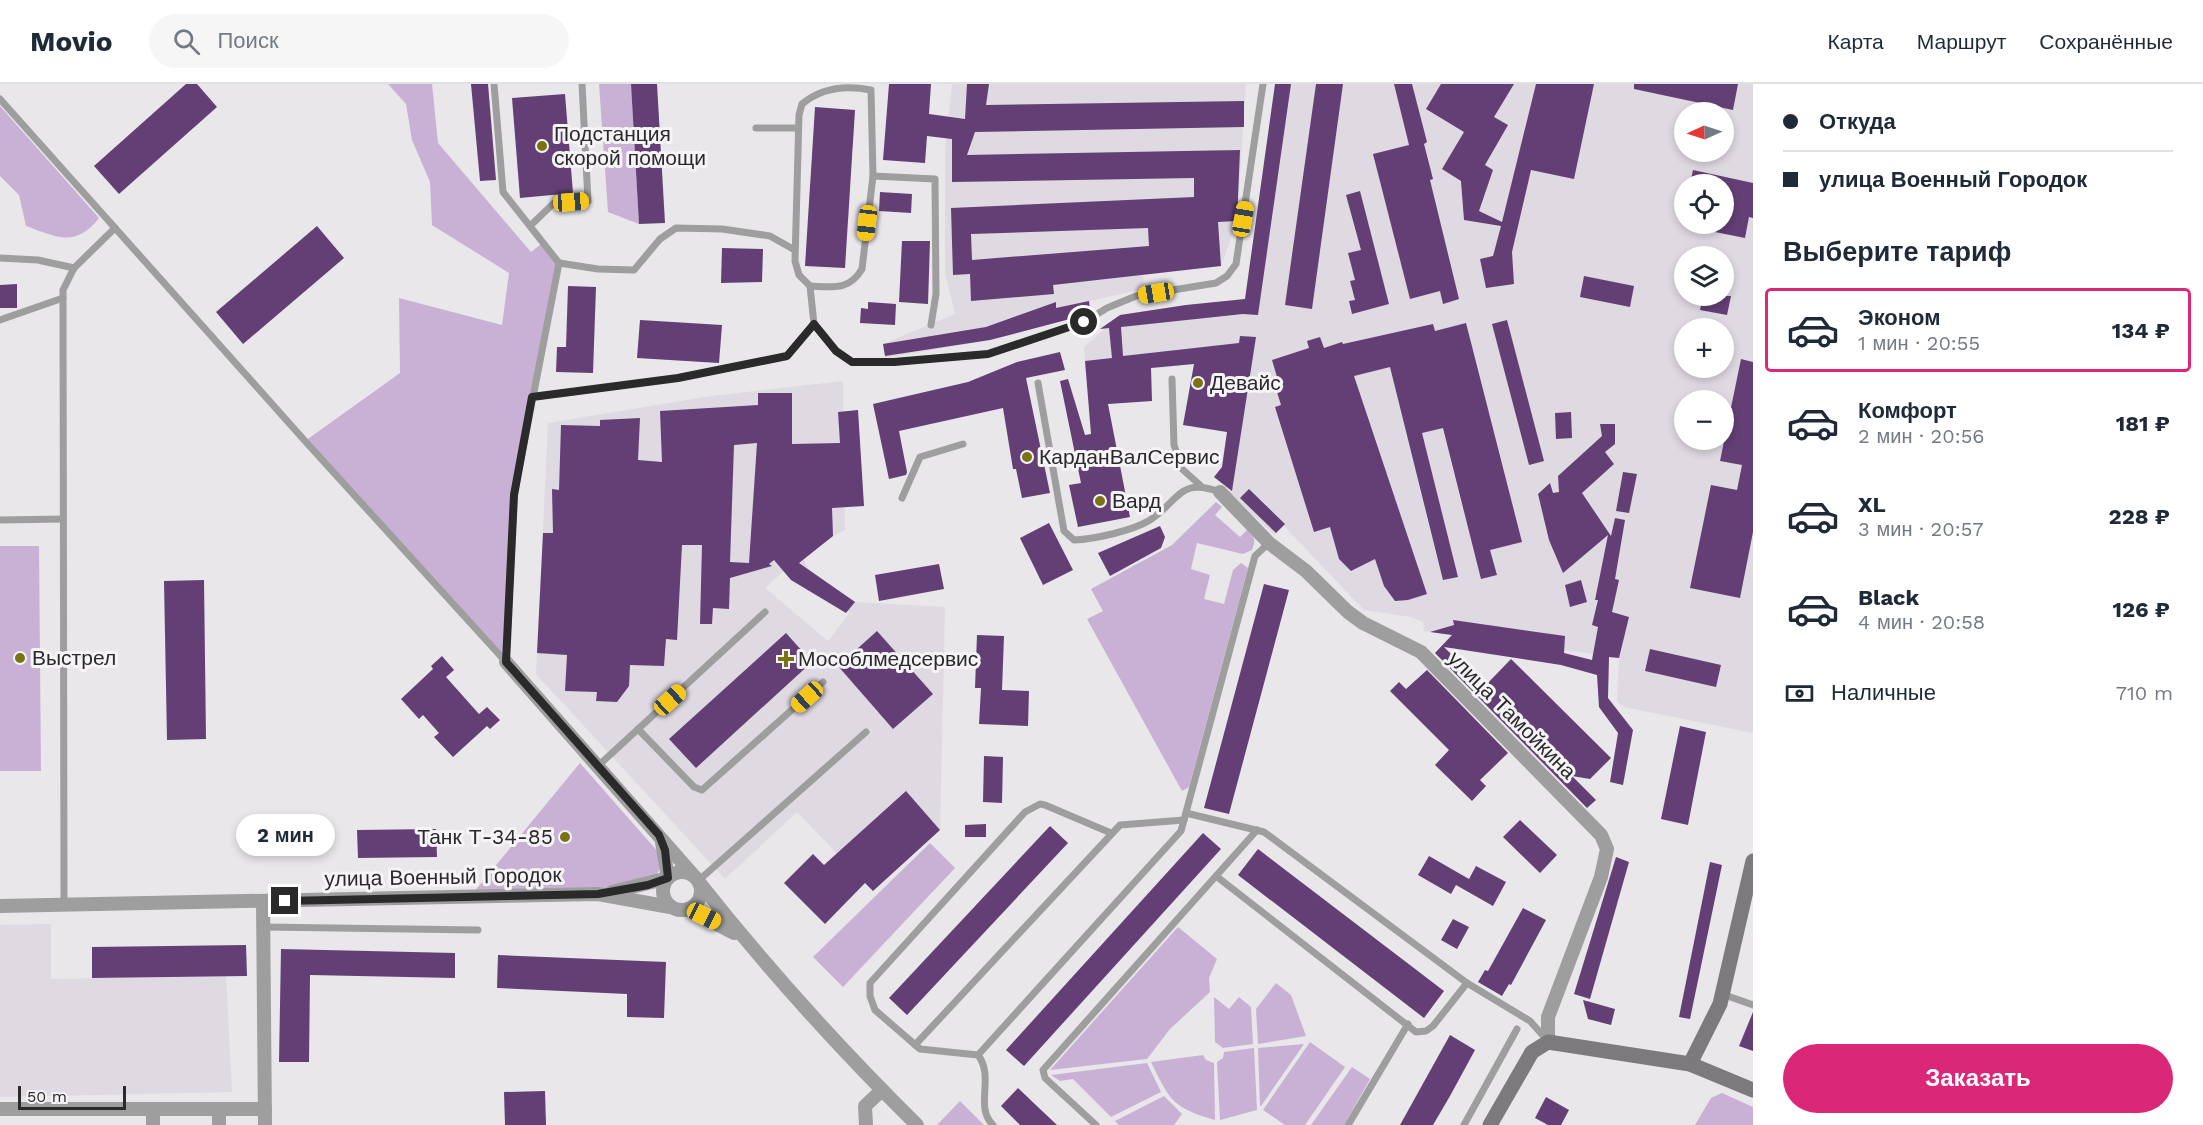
<!DOCTYPE html>
<html lang="ru">
<meta charset="utf-8">
<style>
:root{--surface:#fff;--page:#f6f6f7;--text:#1f2937;--muted:#747a83;--line:#e0e1e3;--accent:#db2777}
body{margin:0;font-family:"Work Sans",sans-serif;background:var(--page);color:var(--text);height:100vh;display:flex;flex-direction:column;font-size:22px;white-space:nowrap}
*{box-sizing:border-box;margin:0}
p{font-size:20px;color:var(--muted)}
.icon{flex:none;width:33px;height:33px;fill:none;stroke:currentColor;stroke-width:2;stroke-linecap:round;stroke-linejoin:round}
.map{position:relative;flex:1;overflow:hidden}
.sheet{display:flex;flex-direction:column;background:var(--surface);width:450px}
.sheet>*{flex:none}
.top-card{display:grid;align-content:center;height:132px;padding:0 30px;background:var(--surface)}
.needle{width:39px;rotate:267deg}
.fabs{position:absolute;left:1674px;top:18px;display:grid;gap:12px}
.fabs a{display:grid;place-items:center;width:60px;height:60px;border-radius:50%;background:var(--surface);box-shadow:0 3px 9px #0003;font-size:30px}
.scale{position:absolute;left:18px;bottom:15px;width:108px;box-sizing:border-box;padding-left:6px;border:3px solid #2b2a2b;border-top:0;font-size:16px;line-height:21px;white-space:nowrap;color:#2b2a2b;-webkit-text-stroke:4px #f6f4f7;paint-order:stroke}
.end{position:absolute;width:27px;height:27px;margin:-14px;border:8px solid #2b2a2b;background:#fff;box-shadow:0 0 0 3px #fff}
.from{border-radius:50%}
.bubble{position:absolute;height:42px;border-radius:21px;background:var(--surface);box-shadow:0 3px 9px #0003;font-size:20px;font-weight:700;line-height:42px;text-align:center}
.car{position:absolute;width:18px;height:36px;margin:-18px -9px;border-radius:8px;box-shadow:0 0 4px 2px #0007;background:linear-gradient(#f5c518 24%,#345 0 40%,#f5c518 0 76%,#345 0 86%,#f5c518 0)}
.top-card b{display:flex;align-items:center;gap:21px;height:57px;font-size:22px}
.top-card b+b{border-top:2px solid var(--line)}
.top-card i{width:15px;height:15px;background:var(--text)}
ul{padding:0;list-style:none}
li{display:flex;align-items:center;gap:18px;height:84px;margin:0 12px 9px;padding:0 18px;border:3px solid transparent;border-radius:6px}
li div{flex:1}
li b{display:block;font-size:22px}
li em{font-style:normal;font-weight:700}
li.on{border-color:var(--accent)}
li>.icon{width:54px;height:54px;stroke-width:1.5}
h2{padding:0 30px;font-size:27px;line-height:72px}
.pay{display:flex;align-items:center;gap:15px;height:66px;padding:0 30px;font-size:22px}
.pay p{margin-inline-start:auto}
.cta{display:flex;gap:12px;margin-top:auto;padding:12px 30px}
.cta a{flex:1;height:69px;border-radius:36px;background:var(--accent);color:#fff;font-size:24px;font-weight:700;line-height:69px;text-align:center}
header{display:flex;align-items:center;gap:36px;box-sizing:border-box;height:84px;padding:0 30px;background:var(--surface);border-bottom:2px solid var(--line)}
header strong{font-size:28px}
nav{display:flex;gap:33px;margin-inline-start:auto;font-size:21px}
.search{width:420px;height:54px;background:var(--page);display:flex;align-items:center;gap:15px;box-sizing:border-box;padding:0 21px;border-radius:33px;color:var(--muted);font-size:22px}
main{display:flex;flex:1;min-height:0}
.map>svg:first-child{display:block}
.built{fill:#dfd9e2;fill-rule:evenodd}
.green{fill:#c9b1d6}
.building{fill:#633f75;fill-rule:evenodd}
.lines{fill:none;stroke-linecap:round;stroke-linejoin:round}
.lane{stroke:#9f9e9f;stroke-width:7}
.street{stroke:#9f9e9f;stroke-width:14}
.secondary{stroke:#7c7a7c;stroke-width:15}
.route{stroke:#2b2a2b;stroke-width:8}
.poi-dot{fill:#7a7213;stroke:#f6f4f7;stroke-width:2}
.labels{text-anchor:middle;stroke-width:6;stroke-linejoin:round;paint-order:stroke}
.poi-label{font-size:21px;fill:#2b2a2b;stroke:#f6f4f7;text-anchor:start}
.street-label{font-size:21px;fill:#2b2a2b;stroke:#f6f4f7}
</style>
<header>
<strong>Movio</strong>
<div class="search"><svg class="icon" aria-label="search" viewBox="0 0 24 24"><circle cx="10" cy="10" r="6"/><path d="M15 15l6 6"/></svg>Поиск</div>
<nav><a>Карта</a><a>Маршрут</a><a>Сохранённые</a></nav>
</header>
<main>
<div class="map">
<svg width="1753" height="1041" viewBox="0 0 1753 1041">
<rect width="100%" height="100%" fill="#e9e7ea"/>
<g class="built">
<path d="M952,0H1246L1237,137L1221,182L1143,191L1144,205L1089,217L1091,229L990,256L885,274L883,260L955,230L945,189V66Z"/>
<path d="M1275,0H1753V649L1624,623L1617,617L1619,574L1565,566L1564,569L1424,547L1423,538L1411,533L1364,526L1284,442L1274,451L1214,393L1222,383L1237,275L1086,292L1084,263L1120,231L1186,221L1245,215ZM1684,28H1724V68H1684ZM1684,100H1724V140H1684ZM1684,172H1724V212H1684ZM1684,244H1724V284H1684ZM1684,316H1724V356H1684Z"/>
<path d="M843,297L845,446L833,452L804,475L808,485L856,518L945,523L940,746L873,807L797,728L725,795L536,590L548,339L711,312ZM788,483L799,500L850,528L828,557L765,504Z"/>
<path d="M51,840V895L226,892L232,1008L0,1013V841Z"/>
</g>
<g class="green">
<path d="M388,0H432L438,59L531,168L545,157L559,179L514,411L506,578L305,357L400,289L399,214L502,241L509,189L432,141L430,98L412,56L406,20Z"/>
<path d="M599,0H631L639,140L608,128Z"/>
<path d="M0,22L99,134C76,164 56,153 26,142L19,111L0,92Z"/>
<path d="M1216,418L1222,423L1215,431L1240,453L1247,446C1255,453 1256,457 1252,466L1243,470L1197,459L1191,485L1210,491L1204,515L1224,520L1233,486L1241,479L1248,484L1189,703L1182,707L1087,535L1103,527L1091,505L1172,461Z"/>
<path d="M0,462H39L41,687H0Z"/>
<path d="M580,679L659,769C660,776 662,784 656,791C637,811 506,807 474,808Z"/>
<path d="M930,759L955,784L843,903L813,873Z"/>
<path d="M1178,843L1217,875L1209,894L1210,908L1170,945L1147,975L1050,986Z"/>
<path d="M1276,899L1291,911L1306,952L1258,960L1256,925Z"/>
<path d="M1214,913L1229,925L1239,913L1251,923L1253,960L1223,964L1215,958Z"/>
<path d="M1310,958L1345,983L1305,1041H1285L1263,1026Z"/>
<path d="M1304,960L1261,1022H1260L1258,964Z"/>
<path d="M1254,964L1257,1026L1220,1036L1217,978L1223,974L1224,968Z"/>
<path d="M1203,971L1206,976L1214,979L1215,1036C1173,1024 1170,1017 1151,978Z"/>
<path d="M1147,979L1161,1008L1111,1033L1073,995L1060,997L1051,991Z"/>
<path d="M1352,983L1370,995L1344,1041H1311Z"/>
<path d="M1722,1009L1753,1023V1041H1695L1711,1014Z"/>
<path d="M1164,1012L1182,1030L1174,1041H1119L1115,1037Z"/>
<path d="M960,1017L984,1041H937Z"/>
</g>
<g class="building">
<path d="M186,0H197L217,23L119,110L94,82Z"/>
<path d="M471,0H488L496,96L480,97Z"/>
<path d="M631,0H657L665,139L639,140Z"/>
<path d="M889,0H931L929,30L965,35L967,0H989L986,21L1244,17V43L975,48L967,71L1240,66L1237,137L1218,138L1221,182L1053,201L1054,210L971,217L970,190L953,191L951,124L1194,113V94L952,98V55L927,52L925,79L883,76ZM1148,144L1149,162L972,176L971,150Z"/>
<path d="M1275,0H1291L1258,231L1243,230L1121,243L1123,272L1239,259L1240,252L1256,253L1232,407L1214,393L1222,383L1227,348L1183,341L1194,280L1151,284L1152,317L1108,320L1130,433L1078,443L1069,401L1081,399L1060,297L1068,295L1085,351L1091,350L1085,277L1112,274L1109,244L1100,245L1120,231L1186,221L1245,215Z"/>
<path d="M1316,0H1343L1312,225L1285,221Z"/>
<path d="M1394,0H1412L1427,58L1424,60L1433,95L1430,96L1459,215L1443,220L1440,207L1410,215L1373,70L1409,61Z"/>
<path d="M1441,0H1514L1494,33L1508,41L1485,81L1493,86L1479,127L1502,138L1536,0H1594L1574,95L1531,86L1512,168L1514,200L1486,204L1480,175L1493,172L1501,142L1464,136L1461,97L1442,85L1464,48L1426,25Z"/>
<path d="M1634,0H1738L1733,26L1634,5Z"/>
<path d="M565,10L573,109L520,114L512,14Z"/>
<path d="M815,23L855,26L845,184L805,182Z"/>
<path d="M1693,86L1753,99V134L1749,133L1745,154L1700,145V140H1724V100H1690Z"/>
<path d="M1360,107L1389,220L1352,230L1349,217L1355,216L1350,197L1355,196L1348,169L1361,166L1346,111Z"/>
<path d="M880,108L912,110L911,129L879,127Z"/>
<path d="M317,142L344,174L243,260L216,228Z"/>
<path d="M902,157H930L928,220L899,218Z"/>
<path d="M722,164L763,165L762,198L721,199Z"/>
<path d="M1584,192L1634,202L1630,223L1580,213Z"/>
<path d="M17,200V224H0V201Z"/>
<path d="M568,202L596,203L593,289L556,288L557,263H566Z"/>
<path d="M1703,212H1731L1727,231L1700,226Z"/>
<path d="M1089,217L1090,228L1085,231L990,256L885,272L883,260L986,243L1056,218V224Z"/>
<path d="M868,218L896,220L895,241L860,239L861,224L868,225Z"/>
<path d="M640,236L722,241L719,279L637,274Z"/>
<path d="M1507,236L1544,377L1529,381L1492,240Z"/>
<path d="M1466,239L1522,458L1490,466L1497,491L1481,495L1443,344L1422,349L1458,493L1443,496L1390,283L1354,292L1427,510L1408,516L1395,517L1384,502L1375,475L1351,487L1339,475L1330,443L1314,448L1275,323L1281,321L1273,295L1277,293L1272,276L1309,264L1307,257L1320,253L1324,264L1342,258L1343,260L1433,240L1435,247Z"/>
<path d="M1060,268L1065,286L1026,294L1050,409L1022,414L1016,385H1013L1003,324L899,347L907,388L906,391L889,395L873,320L968,298L1017,278Z"/>
<path d="M1741,275L1753,278V448L1740,514L1690,504L1711,401L1737,406L1742,381L1720,377Z"/>
<path d="M758,309H792V360L840,359L838,328L858,326L864,422L832,424L833,452L799,479L855,518L846,529L791,496L774,476L769,480L772,482L730,494L729,525L713,524L712,540H700L702,461H682L677,556L666,555L664,582L630,581L629,602L617,618L596,617L597,608L565,607L567,571L537,569L543,449H553L552,405L559,406L561,341L600,342V336L640,334L638,376L662,378L660,327L758,321ZM757,359L749,479L730,478L734,361Z"/>
<path d="M1571,328L1572,354L1556,355L1555,329Z"/>
<path d="M1600,340H1615V360L1605,368L1614,380L1582,409L1611,452L1615,434L1625,436L1615,495L1619,496L1612,528L1629,533L1619,574L1609,573L1608,614L1633,646L1623,701L1610,698L1618,649L1599,623L1597,591L1561,581L1444,563L1484,603L1511,575L1611,674L1590,695L1572,692L1596,716L1587,724L1435,569L1452,551L1430,548L1454,541L1453,536L1565,552L1564,569L1592,576L1598,543L1592,541L1598,516H1595L1608,451L1563,489L1549,456L1538,410L1550,399L1553,409L1559,408L1558,392L1602,352Z"/>
<path d="M1623,388L1637,390L1629,429L1616,427Z"/>
<path d="M1249,405L1285,440L1276,449L1240,414Z"/>
<path d="M1049,439L1073,486L1043,501L1020,454Z"/>
<path d="M1160,442L1165,453L1161,464L1110,492L1098,469Z"/>
<path d="M939,480L944,505L879,517L875,491Z"/>
<path d="M204,496L206,655L167,656L164,497Z"/>
<path d="M1581,496L1587,518L1570,523L1565,501Z"/>
<path d="M1264,500L1289,506L1229,730L1204,724Z"/>
<path d="M877,547L933,610L893,645L838,582Z"/>
<path d="M786,549L812,578L696,684L669,655Z"/>
<path d="M977,551L1004,552L1002,606L1029,607L1028,642L979,640L981,604H975Z"/>
<path d="M1650,565L1721,581L1716,603L1645,587Z"/>
<path d="M442,572L454,586L446,593L479,630L487,623L500,636L490,645L487,642L453,673L434,653L439,649L423,631L419,635L401,615L433,585L431,582Z"/>
<path d="M1427,586L1508,669L1480,696L1486,702L1472,717L1435,681L1449,666L1390,607L1399,598L1406,605Z"/>
<path d="M1680,642L1706,648L1688,741L1661,735Z"/>
<path d="M984,672L1003,673L1002,719L983,718Z"/>
<path d="M906,707L940,746L873,807L865,799L825,840L784,799L813,770L824,781Z"/>
<path d="M1520,736L1557,771L1540,789L1503,753Z"/>
<path d="M986,740V753H965V741Z"/>
<path d="M1050,742L1068,759L907,931L889,914Z"/>
<path d="M436,745L437,773L358,774L357,746Z"/>
<path d="M1203,749L1221,765L1024,982L1006,966Z"/>
<path d="M1258,765L1444,907L1424,934L1238,791Z"/>
<path d="M1429,772L1469,795L1476,782L1506,798L1493,822L1456,801L1451,810L1418,791Z"/>
<path d="M1616,773L1629,778L1590,915L1574,910Z"/>
<path d="M1710,778L1722,781L1690,935L1679,933Z"/>
<path d="M1523,824L1546,836L1511,901L1509,900L1502,912L1478,898L1485,886L1488,887Z"/>
<path d="M1453,835L1469,843L1457,865L1441,856Z"/>
<path d="M246,861L247,892L92,894V863Z"/>
<path d="M281,865L455,869V894L310,891L309,978H279Z"/>
<path d="M498,871L666,878L664,934L627,933V910L497,904Z"/>
<path d="M1583,916L1615,925L1611,941L1588,935Z"/>
<path d="M1753,928V967L1739,962Z"/>
<path d="M1450,951L1475,966L1450,1012L1433,1041H1400Z"/>
<path d="M1018,1004L1039,1024L1057,1041H1020L1001,1022Z"/>
<path d="M545,1007L546,1041H505L504,1008Z"/>
<path d="M1546,1013L1569,1026L1561,1041H1548L1535,1034Z"/>
</g>
<g class="lines">
<g class="lane">
<path d="M494,0L503,108L559,179"/>
<path d="M0,15L305,357L506,578"/>
<path d="M756,44H798"/>
<path d="M873,92L871,6C846,1 821,4 802,20L799,31L795,177L799,191L810,202L814,240L836,267L852,278H894L988,270L1084,238L1107,224L1136,212L1216,199L1227,192L1236,180L1263,0"/>
<path d="M531,141L554,119L588,117L582,0"/>
<path d="M0,174L38,176L74,184"/>
<path d="M810,202C833,203 849,207 862,185L873,92L935,95L936,210L931,241"/>
<path d="M0,236L63,214"/>
<path d="M1172,295L1174,361L1182,385L1200,401"/>
<path d="M1038,299L1064,447L1074,456C1095,455 1132,447 1150,436C1180,416 1179,393 1220,408"/>
<path d="M532,313L678,294L787,272L814,240"/>
<path d="M902,414L920,373L963,360"/>
<path d="M0,436L63,435"/>
<path d="M506,578L514,411L559,179L598,185L634,186L660,155L676,144L722,145L770,152L793,165"/>
<path d="M638,645L694,703L702,706L823,598"/>
<path d="M599,681L765,528"/>
<path d="M1186,729L1264,748L1467,899L1530,937L1547,956"/>
<path d="M1216,792L1416,948L1426,947L1433,942L1467,899"/>
<path d="M698,797L866,648"/>
<path d="M64,821L63,206L74,184L115,144"/>
<path d="M263,843L478,846"/>
<path d="M1722,910L1753,921"/>
<path d="M915,961L1120,741L1184,736"/>
<path d="M978,971L1181,747L1255,472L1269,459"/>
<path d="M993,1041C974,1023 995,993 978,971L920,965L875,926L870,912V899L1025,728L1040,720L1045,721L1111,749"/>
<path d="M1096,1041L1045,994L1043,986L1257,746"/>
<path d="M1348,1041L1408,940"/>
<path d="M1464,1041L1517,945"/>
</g>
<g class="street">
<path d="M1220,408L1269,459L1306,487L1348,528L1363,539L1421,568L1601,751L1607,765L1601,793L1548,933V958"/>
<path d="M506,578L694,792"/>
<circle cx="682" cy="807" r="19"/>
<path d="M698,797C766,883 839,964 917,1041"/>
<path d="M612,808L668,794L662,758"/>
<path d="M263,817L265,1041"/>
<path d="M0,822L598,810L670,823"/>
<path d="M688,825L734,849"/>
<path d="M0,1025H265"/>
<path d="M219,1025V1041"/>
<path d="M153,1041V1025"/>
<path d="M866,1041L865,1022L882,1006"/>
</g>
<g class="secondary">
<path d="M1690,980L1720,920L1753,777"/>
<path d="M1490,1041L1532,968L1548,958L1690,980L1753,1006"/>
</g>
</g>
<g class="lines">
<path class="route" d="M285,817L598,810L648,801L668,794L665,766L659,751L506,578L514,411L532,313L678,294L787,272L814,240L836,267L852,278H894L988,270L1084,238"/>
</g>
<g class="poi-dot">
<circle cx="542" cy="62" r="6"/>
<circle cx="1198" cy="299" r="6"/>
<circle cx="1027" cy="373" r="6"/>
<circle cx="1100" cy="417" r="6"/>
<circle cx="20" cy="574" r="6"/>
<path d="M783 566h6v6h6v6h-6v6h-6v-6h-6v-6h6z"/>
<circle cx="565" cy="753" r="6"/>
</g>
<g class="labels">
<g class="poi-label">
<text x="554" y="57">Подстанция<tspan x="554" dy="24">скорой помощи</tspan></text>
<text x="1210" y="306">Девайс</text>
<text x="1039" y="380">КарданВалСервис</text>
<text x="1112" y="424">Вард</text>
<text x="32" y="581">Выстрел</text>
<text x="798" y="582">Мособлмедсервис</text>
<text x="553" y="760" text-anchor="end">Танк Т-34-85</text>
</g>
<g class="street-label">
<text transform="translate(1512 631) rotate(45)" y="7">улица Тамойкина</text>
<text transform="translate(443 793) rotate(-1)" y="7">улица Военный Городок</text>
</g>
</g>
</svg>
<div class="fabs">
<a><svg class="needle" viewBox="-14 -14 28 28"><path d="M0-13l5 13h-10z" fill="#e53935"/><path d="M0 13l5-13h-10z" fill="#747a83"/></svg></a>
<a><svg class="icon" aria-label="locate" viewBox="0 0 24 24"><circle cx="12" cy="12" r="6"/><path d="M12 2v4M12 18v4M2 12h4M18 12h4"/></svg></a>
<a><svg class="icon" aria-label="layers" viewBox="0 0 24 24"><path d="M12 4l9 5-9 5-9-5zM3 14l9 5 9-5"/></svg></a>
<a>+</a>
<a>−</a>
</div>
<div class="scale">50 m</div>
<i class="end from" style="left:1084px;top:238px"></i>
<i class="end" style="left:285px;top:817px"></i>
<div class="bubble" style="left:236px;top:730px;width:99px">2 мин</div>
<i class="car" style="left:571px;top:118px;rotate:86deg"></i>
<i class="car" style="left:1243px;top:135px;rotate:10deg"></i>
<i class="car" style="left:867px;top:139px;rotate:187deg"></i>
<i class="car" style="left:1156px;top:209px;rotate:261deg"></i>
<i class="car" style="left:807px;top:613px;rotate:228deg"></i>
<i class="car" style="left:670px;top:616px;rotate:48deg"></i>
<i class="car" style="left:704px;top:832px;rotate:117deg"></i>
</div>
<section class="sheet">
<div class="top-card">
<b><i class="from"></i>Откуда</b>
<b><i></i>улица Военный Городок</b>
</div>
<h2>Выберите тариф</h2>
<ul>
<li class="on"><svg class="icon" aria-label="car" viewBox="0 0 24 24"><path d="M5 17H2v-5l4-1 3-4h7l3 4 3 1v5h-3M9 17h6M6 11h13"/><circle cx="7" cy="17" r="2"/><circle cx="17" cy="17" r="2"/></svg><div><b>Эконом</b><p>1 мин · 20:55</p></div><em>134 ₽</em></li>
<li><svg class="icon" aria-label="car" viewBox="0 0 24 24"><path d="M5 17H2v-5l4-1 3-4h7l3 4 3 1v5h-3M9 17h6M6 11h13"/><circle cx="7" cy="17" r="2"/><circle cx="17" cy="17" r="2"/></svg><div><b>Комфорт</b><p>2 мин · 20:56</p></div><em>181 ₽</em></li>
<li><svg class="icon" aria-label="car" viewBox="0 0 24 24"><path d="M5 17H2v-5l4-1 3-4h7l3 4 3 1v5h-3M9 17h6M6 11h13"/><circle cx="7" cy="17" r="2"/><circle cx="17" cy="17" r="2"/></svg><div><b>XL</b><p>3 мин · 20:57</p></div><em>228 ₽</em></li>
<li><svg class="icon" aria-label="car" viewBox="0 0 24 24"><path d="M5 17H2v-5l4-1 3-4h7l3 4 3 1v5h-3M9 17h6M6 11h13"/><circle cx="7" cy="17" r="2"/><circle cx="17" cy="17" r="2"/></svg><div><b>Black</b><p>4 мин · 20:58</p></div><em>126 ₽</em></li>
</ul>
<div class="pay"><svg class="icon" aria-label="cash" viewBox="0 0 24 24"><path d="M3 7h18v10H3z"/><circle cx="12" cy="12" r="2"/></svg>Наличные<p>710 m</p></div>
<div class="cta"><a>Заказать</a></div>
</section>
</main>
